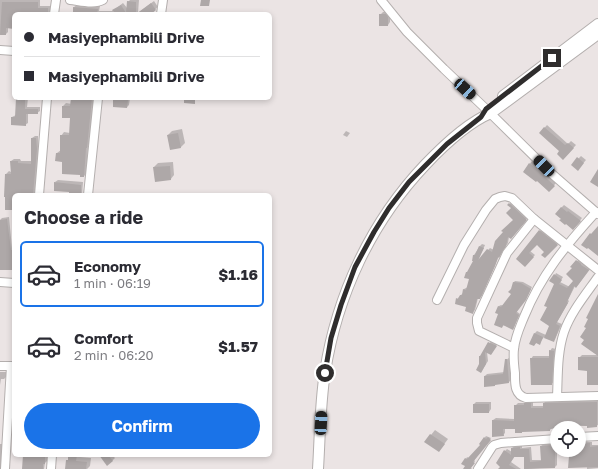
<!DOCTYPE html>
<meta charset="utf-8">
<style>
:root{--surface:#fff;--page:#f2f2f3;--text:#2b2b33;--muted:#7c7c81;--line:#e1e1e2;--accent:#1a73e8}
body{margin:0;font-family:"Golos Text",sans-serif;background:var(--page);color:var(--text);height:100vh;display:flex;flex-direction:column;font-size:15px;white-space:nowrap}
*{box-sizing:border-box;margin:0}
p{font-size:13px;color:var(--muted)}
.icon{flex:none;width:22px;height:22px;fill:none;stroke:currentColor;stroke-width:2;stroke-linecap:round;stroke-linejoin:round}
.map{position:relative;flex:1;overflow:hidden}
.details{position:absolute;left:12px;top:193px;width:260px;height:264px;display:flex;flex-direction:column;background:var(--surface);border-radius:6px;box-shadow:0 2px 6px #0003}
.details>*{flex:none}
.top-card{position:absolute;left:12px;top:12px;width:260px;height:88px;border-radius:6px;box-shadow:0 2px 6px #0003;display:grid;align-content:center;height:88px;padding:0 12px;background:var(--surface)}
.controls{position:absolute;left:550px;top:421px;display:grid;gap:8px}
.controls a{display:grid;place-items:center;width:36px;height:36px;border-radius:50%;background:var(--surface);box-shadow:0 2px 6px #0003;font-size:20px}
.end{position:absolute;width:18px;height:18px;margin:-9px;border:5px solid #2f2d2d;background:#fff;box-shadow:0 0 0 2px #fff}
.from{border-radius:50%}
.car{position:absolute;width:12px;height:24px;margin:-12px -6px;border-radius:5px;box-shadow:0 0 3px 1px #0007;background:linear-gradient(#222 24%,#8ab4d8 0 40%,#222 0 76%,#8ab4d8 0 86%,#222 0)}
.top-card b{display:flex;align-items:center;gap:14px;height:38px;font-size:15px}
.top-card b+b{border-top:1px solid var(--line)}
.top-card i{width:10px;height:10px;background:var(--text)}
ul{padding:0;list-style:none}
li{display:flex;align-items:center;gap:12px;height:66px;margin:0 8px 6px;padding:0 4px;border:2px solid transparent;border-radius:6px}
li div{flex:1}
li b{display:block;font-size:15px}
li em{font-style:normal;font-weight:700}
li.selected{border-color:var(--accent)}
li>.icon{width:36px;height:36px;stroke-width:1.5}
h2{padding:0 12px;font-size:18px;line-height:48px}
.button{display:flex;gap:8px;margin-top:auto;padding:8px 12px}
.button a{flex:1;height:46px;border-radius:24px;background:var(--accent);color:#fff;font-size:16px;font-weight:700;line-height:46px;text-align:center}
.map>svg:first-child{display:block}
.shadow{fill:#0003}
.building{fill:#aea8a8}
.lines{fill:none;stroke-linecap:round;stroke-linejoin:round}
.minor-casing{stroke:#b4afae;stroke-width:10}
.major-casing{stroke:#b4afae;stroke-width:12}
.minor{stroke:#fff;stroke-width:8}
.major{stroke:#fff;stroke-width:10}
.route{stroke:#2f2d2d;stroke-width:5}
</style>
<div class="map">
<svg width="598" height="469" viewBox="0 0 598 469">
<rect width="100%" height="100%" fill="#ebe4e4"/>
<g class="shadow">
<path d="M0,0H40V6H50V14H14V28L8,27V32L6,34H0Z"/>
<path d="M130,0H139L138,13L154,1L158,7L149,14H116L114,10L123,3L128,9V2Z"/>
<path d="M77,5L100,6L99,11H113V14H74V7Z"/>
<path d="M383,12H388L390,15V22L388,25L380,15Z"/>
<path d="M16,98H28L27,107H40V111L37,113H28V123L25,125L12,117L16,115Z"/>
<path d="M72,98H95L90,144L88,145L87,173L84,176L63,161L57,153L61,150V136L64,132L70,133L71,117L63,106L66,103L72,104Z"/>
<path d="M115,98H130L129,105L127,107L114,99Z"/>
<path d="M547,125L568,144L571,141L576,145L563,159L561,151L541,132Z"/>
<path d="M182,129L185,143L181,147L171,149L168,135L172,131Z"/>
<path d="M346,131L350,133L347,137L343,135Z"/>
<path d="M35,136H38L39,154L35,195H14V209L5,196L6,174L9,171L11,172V161L14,159H20L21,161H32V138Z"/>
<path d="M581,156L586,160L580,167L572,165Z"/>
<path d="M532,161L556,183L549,191L537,180L524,171Z"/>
<path d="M173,162L174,175L170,180L154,167L158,163Z"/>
<path d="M58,180L83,182L82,195H70V191L55,182Z"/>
<path d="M512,201L528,217L513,236L509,237L508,243L499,256L482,296L478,298L475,310L472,313L467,306L457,299L463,293L464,289L468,287L474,261V255L480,246L482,244L485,245L478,261L490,248L494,250L514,220L512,208L509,205Z"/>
<path d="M564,205L582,218L573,229L562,219L561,208Z"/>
<path d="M9,217L12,248H14V270L0,269V220L2,218Z"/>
<path d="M542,229L559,243L544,257L546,252L537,244L530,251L535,255L525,265L518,258Z"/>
<path d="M579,259L582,261V262L591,268L578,285L575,286L568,300L569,301L557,322L562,324L555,339L553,341L544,337L539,344L537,342L534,345V334L537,331L546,335L551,325L549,307L555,284V275L556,273L563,277L560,282L570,287L574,281L573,268L572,267Z"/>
<path d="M515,281L523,282L532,287L527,297L516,311L520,314L514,327L513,329L504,325L502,327L499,313L497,312L499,306L501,305L504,306L512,294L514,282Z"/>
<path d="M492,340L498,343L491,354L487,352L488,361L481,372L480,364L482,354Z"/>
<path d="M552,348L556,349L554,382L551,384L531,359L533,356H550V351Z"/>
<path d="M582,355H598V383L579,358Z"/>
<path d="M509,358L511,380L509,382L485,386V376L487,374L505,372L506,360Z"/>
<path d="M0,372H6V377L4,379H1L0,385Z"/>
<path d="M598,400V425L596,426L560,424L558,428H552L550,430L505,428V433L503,435L493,420L496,418L515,419V406L518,403H525L527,401H533V406H544V403L546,401Z"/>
<path d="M476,402H491V409L489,412L474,404Z"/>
<path d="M435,430L448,439L439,451L426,441Z"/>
<path d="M486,436L491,438L474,460L475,461L471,468L472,469H464L467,466L466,459L467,457L469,458L482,445L480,444Z"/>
<path d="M579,442H592V445H598V468L587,469V467L570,455L566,450H579Z"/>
<path d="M557,443V465L555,467L525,469V456H515L511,462L521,469H500L505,451L507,449L512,452V448L515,446L522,445V448L531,447L532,460H542L541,446L544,444Z"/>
<path d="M0,444H2L1,466L3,469H0Z"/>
<path d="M25,455H47V461L45,463L44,469H23Z"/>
<path d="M69,455H80V457L91,458L90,466L87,469L66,468Z"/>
<path d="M103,455H112L115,458L112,461Z"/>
</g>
<g class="building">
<path d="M201,0H210L209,6H200Z"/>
<path d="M127,1L136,2V14L151,3L156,10L151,14H115L112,10L121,5L126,13Z"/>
<path d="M2,2H38V8H48V14H14V29L6,28V35H0Z"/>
<path d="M73,7L98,9L97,14H73Z"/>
<path d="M379,14H386L388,17V26H379Z"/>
<path d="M16,98H25V109H38V114H26V126L11,125V117H15Z"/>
<path d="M71,98H92L87,148H86L84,177H80V175L62,174V162L55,161L56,153H60V135H69L70,118H62V106H70Z"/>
<path d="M184,98H195V104L184,103Z"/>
<path d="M113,99L128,100L127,108L113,107Z"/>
<path d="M544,127L565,145L568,143L574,148L563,160L557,154L559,151L539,133Z"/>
<path d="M178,133L181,148L170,150L167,135Z"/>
<path d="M31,138H36L37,149L33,195H14V210H5V197H4L5,174H11L10,161H18V163L31,164Z"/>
<path d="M577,157L584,163L578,171L571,165Z"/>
<path d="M529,163L555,186L549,192L537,181L536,182L523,172Z"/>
<path d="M170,166L171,180L155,182L153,167Z"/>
<path d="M598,169V187L590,182Z"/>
<path d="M54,182L81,185V195H69V192L54,191Z"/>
<path d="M509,203L527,220L511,239L508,237L506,246L499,258L498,257L495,266L480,299H477L473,314L465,311L466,307L455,304L456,298L458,299L460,295H462L463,289L466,290L469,279L464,278L466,272H467L473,261H472L473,255H475L479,246L484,248L478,260L487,249L492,252L495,241L503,232L501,231L513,220L506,213L511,208L507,205Z"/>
<path d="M561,207L567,212L568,211L581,221L573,230L566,224L565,225L559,220L561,219L555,214Z"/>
<path d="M7,219L11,250H14V270H0V220Z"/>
<path d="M598,226V256L588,248L587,249L581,245L590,233L591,234Z"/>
<path d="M539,230L558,245L545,258L541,255L544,252L537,245L529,253L534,257L525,267L516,259Z"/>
<path d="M576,260L581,264V265L589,270L576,288L574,286L567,302L568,303L556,324L560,326L554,342L544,338L549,326L540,320L547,307L544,306L554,284L549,281L554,274L562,280L559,284L567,288L573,281L566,274L572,268L570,267Z"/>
<path d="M513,282L521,283L531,289L526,300L516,313L519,315L513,330L503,325L502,328L494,325L498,314L495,313L498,306L501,307L511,294L508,292L511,289Z"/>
<path d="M598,294V356L581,344L584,340L580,337L586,328L584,327L588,319L586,318Z"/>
<path d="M534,333L543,337L540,345L536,343L534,346L529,344Z"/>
<path d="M488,342L497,346L491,355L485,352L486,364L481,373L476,370L479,364V356H480Z"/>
<path d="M549,350L554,351L552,385H531L530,358H549Z"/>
<path d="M578,357H598V385H587V371L578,370Z"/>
<path d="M505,359H507L509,383L495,385V386L484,387V376L503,374Z"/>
<path d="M597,402V427L587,428V426L558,425V428L550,429V431L522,432V433H515V429H503L504,436L492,437V420L514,421V405H524V403H531V408H543V403Z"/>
<rect x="473" y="404" width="16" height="9"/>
<path d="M430,434L445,444L439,452L424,442Z"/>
<path d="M484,437L486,439L488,437L491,440L473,462L475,463L470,469H463L465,466L461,464L465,458L467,459L480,445L479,444Z"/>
<path d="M590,443V447L598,446V467L568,468L569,456H565V450H579V444Z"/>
<path d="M555,445V468L524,469V457H514L509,465L516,469H498L500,467L496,463L504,450L511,455V448L520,447V449H529L530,462L541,461L540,446Z"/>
<path d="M23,455L45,457V464H43V469H22Z"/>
<path d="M68,455H77L76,461L87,462L86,469H65L66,460H68Z"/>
<path d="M99,455H108L113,461L107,466Z"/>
</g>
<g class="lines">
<g class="minor-casing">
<g id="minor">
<path d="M70,0C80,1 94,5 103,0"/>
<path d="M381,0L407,32L444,69L486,109L551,173L598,214"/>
<path d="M54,14L56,0"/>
<path d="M161,14L163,0"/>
<path d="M0,50L14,51"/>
<path d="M39,195L47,98"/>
<path d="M88,195L98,98"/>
<path d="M596,212C566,245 541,275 524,317C520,327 515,337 514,349C513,357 514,365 515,373C515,383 514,395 526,398L598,396"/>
<path d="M0,282L14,283"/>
<path d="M437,300L464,245L486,210L495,199L500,197L505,196L512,198L534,219L598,270"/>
<path d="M514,348L479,331L477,323V318L507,253L534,219"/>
<path d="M0,366H14"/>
<path d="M557,397C558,376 557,353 564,332C571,312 586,294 598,277"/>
<path d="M579,437L598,436"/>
<path d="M5,469L11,366"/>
<path d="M51,469L52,455"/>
<path d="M478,469L492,447L494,445L501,443L557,439"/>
</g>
</g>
<g class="major-casing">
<g id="major">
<path d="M503,96L598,24"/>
<path d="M318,469C320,437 320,404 325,372C337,295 371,222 425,165C442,147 467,123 491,113L598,34"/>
</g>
</g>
<use href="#minor" class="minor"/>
<use href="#major" class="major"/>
</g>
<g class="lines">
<path class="route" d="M325,373L331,338L341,305L355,267L374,232L389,208L409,182L447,144L481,117L486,109L552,58"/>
</g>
</svg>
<div class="controls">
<a><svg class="icon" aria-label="locate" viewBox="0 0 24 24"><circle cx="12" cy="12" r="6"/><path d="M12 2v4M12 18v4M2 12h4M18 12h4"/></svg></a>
</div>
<i class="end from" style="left:325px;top:373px"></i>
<i class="end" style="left:552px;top:58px"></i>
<i class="car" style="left:465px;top:89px;rotate:132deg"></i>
<i class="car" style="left:544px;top:166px;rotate:315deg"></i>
<i class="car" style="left:321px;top:423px;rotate:3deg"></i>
<div class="top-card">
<b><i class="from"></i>Masiyephambili Drive</b>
<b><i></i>Masiyephambili Drive</b>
</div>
<section class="details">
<h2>Choose a ride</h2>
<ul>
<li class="selected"><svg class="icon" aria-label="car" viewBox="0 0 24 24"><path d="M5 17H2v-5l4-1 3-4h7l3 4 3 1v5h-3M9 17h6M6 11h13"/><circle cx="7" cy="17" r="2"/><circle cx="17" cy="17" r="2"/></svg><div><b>Economy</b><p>1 min · 06:19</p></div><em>$1.16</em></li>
<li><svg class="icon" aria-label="car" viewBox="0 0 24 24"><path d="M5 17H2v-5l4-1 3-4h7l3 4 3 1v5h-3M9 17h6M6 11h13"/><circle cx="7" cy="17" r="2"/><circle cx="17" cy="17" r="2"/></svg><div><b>Comfort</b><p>2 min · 06:20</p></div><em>$1.57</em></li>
</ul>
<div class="button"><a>Confirm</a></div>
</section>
</div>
